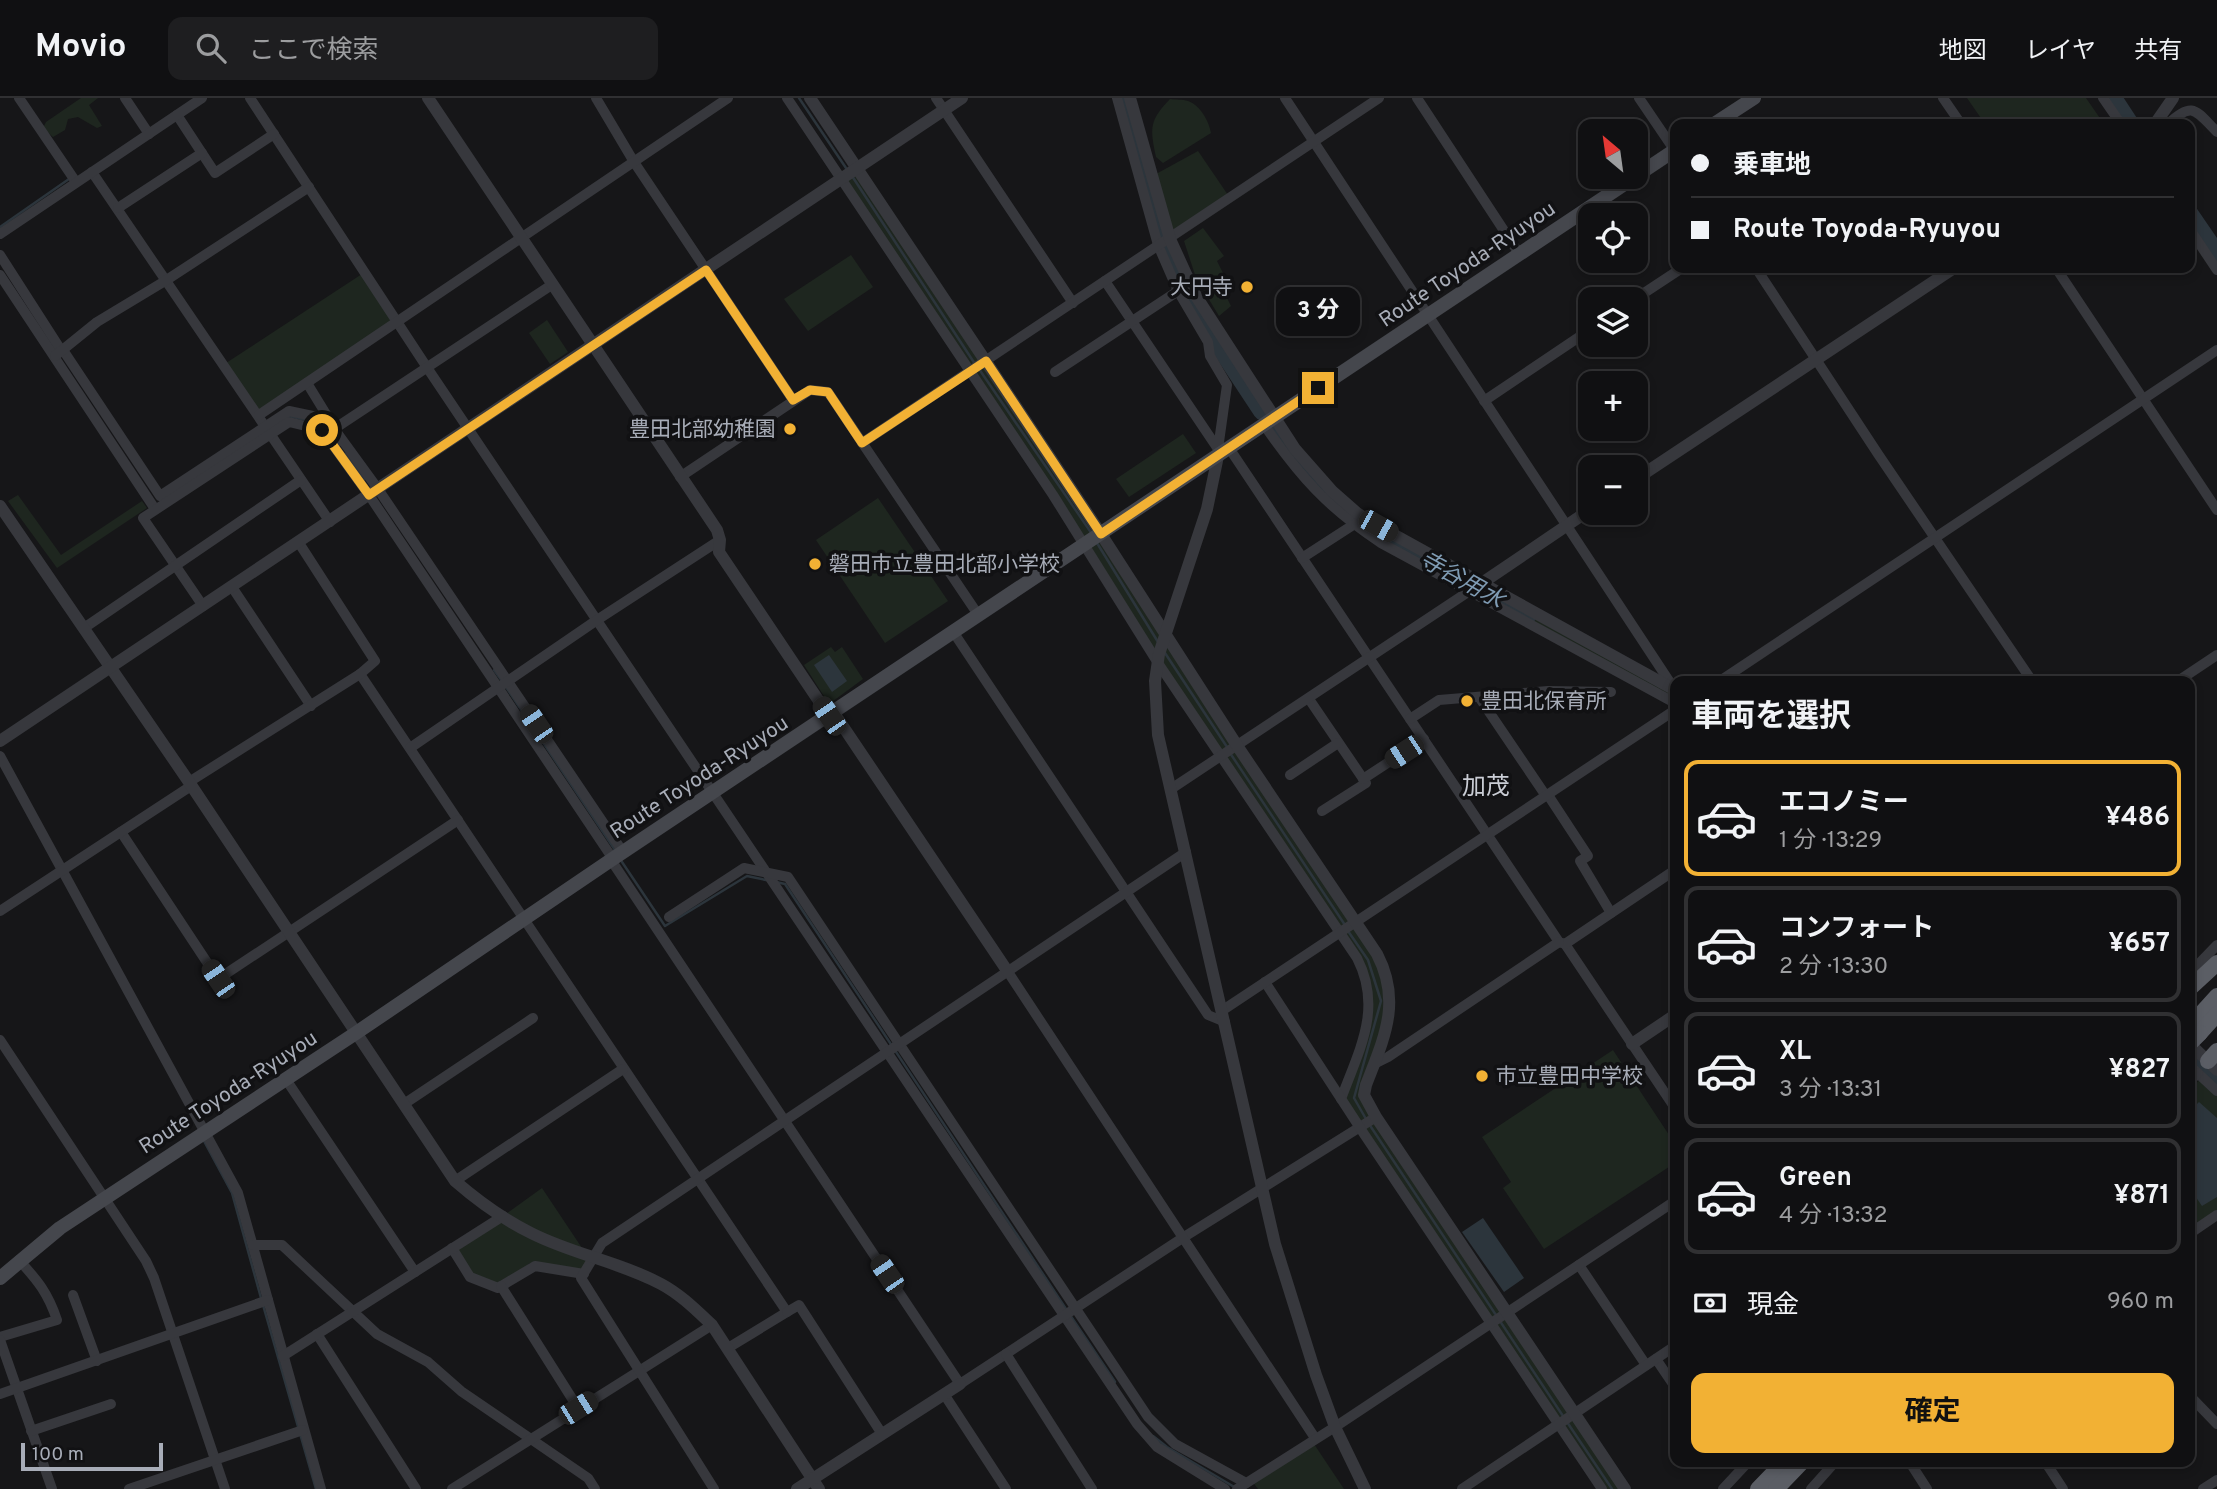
<!DOCTYPE html>
<html lang="ja">
<meta charset="utf-8">
<style>
:root{--surface:#101012;--page:#1e1e20;--text:#f1f3f6;--muted:#9c9d9f;--line:#303032;--accent:#f2b134}
body{margin:0;font-family:Overpass,"Noto Sans JP",sans-serif;background:var(--page);color:var(--text);height:100vh;display:flex;flex-direction:column;font-size:26px;white-space:nowrap}
*{box-sizing:border-box;margin:0}
p{font-size:23px;color:var(--muted)}
.icon{flex:none;width:38px;height:38px;fill:none;stroke:currentColor;stroke-width:2;stroke-linecap:round;stroke-linejoin:round}
.map{position:relative;flex:1;overflow:hidden}
.side{position:absolute;left:1670px;top:578px;width:525px;height:791px;display:flex;flex-direction:column;background:var(--surface);border-radius:14px;box-shadow:0 4px 10px #0003,0 0 0 2px var(--line)}
.side>*{flex:none}
.guide{position:absolute;left:1670px;top:21px;width:525px;height:154px;border-radius:14px;box-shadow:0 4px 10px #0003,0 0 0 2px var(--line);display:grid;align-content:center;height:154px;padding:0 21px;background:var(--surface)}
.needle{width:46px;rotate:331deg}
.buttons{position:absolute;left:1578px;top:21px;display:grid;gap:14px}
.buttons a{display:grid;place-items:center;width:70px;height:70px;border-radius:14px;background:var(--surface);box-shadow:0 4px 10px #0003,0 0 0 2px var(--line);font-size:35px}
.scale{position:absolute;left:21px;bottom:18px;width:142px;box-sizing:border-box;padding-left:7px;border:4px solid #a8adb8;border-top:0;font-size:19px;line-height:24px;white-space:nowrap;color:#a8adb8;-webkit-text-stroke:5px #111113;paint-order:stroke}
.end{position:absolute;width:32px;height:32px;margin:-16px;border:9px solid #f2b134;background:#111;box-shadow:0 0 0 4px #111}
.from{border-radius:50%}
.bubble{position:absolute;height:49px;border-radius:14px;background:var(--surface);box-shadow:0 4px 10px #0003,0 0 0 2px var(--line);font-size:23px;font-weight:700;line-height:49px;text-align:center}
.car{position:absolute;width:21px;height:42px;margin:-21px -10px;border-radius:9px;box-shadow:0 0 5px 2px #0007;background:linear-gradient(#222 24%,#8ab4d8 0 40%,#222 0 76%,#8ab4d8 0 86%,#222 0)}
.guide b{display:flex;align-items:center;gap:24px;height:66px;font-size:26px}
.guide b+b{border-top:2px solid var(--line)}
.guide i{width:18px;height:18px;background:var(--text)}
ul{padding:0;list-style:none}
li{display:flex;align-items:center;gap:21px;height:116px;margin:0 14px 10px;padding:0 7px;border:4px solid var(--line);border-radius:14px}
li div{flex:1}
li b{display:block;font-size:26px}
li em{font-style:normal;font-weight:700}
li.current{border-color:var(--accent)}
li>.icon{width:63px;height:63px;stroke-width:1.5}
h2{padding:0 21px;font-size:32px;line-height:84px}
.pay{display:flex;align-items:center;gap:18px;height:77px;padding:0 21px;font-size:26px}
.pay p{margin-inline-start:auto}
.button{display:flex;gap:14px;margin-top:auto;padding:14px 21px}
.button a{flex:1;height:80px;border-radius:14px;background:var(--accent);color:#111;font-size:28px;font-weight:700;line-height:80px;text-align:center}
header{display:flex;align-items:center;gap:42px;box-sizing:border-box;height:98px;padding:0 35px;background:var(--surface);border-bottom:2px solid var(--line)}
header strong{font-size:33px}
nav{display:flex;gap:38px;margin-inline-start:auto;font-size:24px}
.search{width:490px;height:63px;background:var(--page);display:flex;align-items:center;gap:18px;box-sizing:border-box;padding:0 24px;border-radius:14px;color:var(--muted);font-size:26px}
.map>svg:first-child{display:block}
.green{fill:#1e261f}
.water{fill:#2c353c}
.lines{fill:none;stroke-linecap:round;stroke-linejoin:round}
.stream{stroke:#2c353c;stroke-width:2.5}
.river{stroke:#2c353c;stroke-width:18}
.minor{stroke:#37383d;stroke-width:10}
.tertiary{stroke:#37383d;stroke-width:12}
.secondary{stroke:#45474d;stroke-width:14}
.trunk{stroke:#5b5e65;stroke-width:16}
.trunk-bridge{stroke:#5b5e65;stroke-width:16}
.route{stroke:#f2b134;stroke-width:9}
.poi-dot{fill:#f2b134;stroke:#111113;stroke-width:2.5}
.labels{text-anchor:middle;stroke-width:7;stroke-linejoin:round;paint-order:stroke}
.street-label{font-size:21px;fill:#a8adb8;stroke:#111113}
.poi-label{font-size:21px;fill:#a8adb8;stroke:#111113;text-anchor:start}
.water-label{font-size:23px;font-style:italic;fill:#7f9bb3;stroke:#111113}
.quarter-label{font-size:24px;fill:#c9ccd4;stroke:#111113}
</style>
<header>
<strong>Movio</strong>
<div class="search"><svg class="icon" aria-label="search" viewBox="0 0 24 24"><circle cx="10" cy="10" r="6"/><path d="M15 15l6 6"/></svg>ここで検索</div>
<nav><a>地図</a><a>レイヤ</a><a>共有</a></nav>
</header>
<div class="map">
<svg width="2217" height="1391" viewBox="0 0 2217 1391">
<rect width="100%" height="100%" fill="#161618"/>
<g class="green">
<path d="M81,0H98L89,7L102,28L97,30L78,19L68,21L65,32L53,39L43,30L46,24Z"/>
<path d="M1117,0H1130L1170,141L1239,264L1332,393L1378,428L1675,591V605L1365,434L1319,396L1264,327L1183,197L1166,160Z"/>
<path d="M1967,0H2086L2104,26H1985Z"/>
<path d="M1170,1C1175,2 1183,1 1188,3C1200,7 1209,23 1211,35L1163,65L1156,59C1150,30 1149,23 1170,1Z"/>
<path d="M1198,53L1228,97L1172,135L1156,76Z"/>
<path d="M857,70L1372,849L1390,892L1364,997L1625,1391H1604L1341,1002L1356,961L1369,889L1357,860L842,81Z"/>
<path d="M1203,130L1224,158L1217,163L1228,185L1222,190L1231,208L1219,218L1196,180L1184,143Z"/>
<path d="M851,157L873,189L808,233L784,201Z"/>
<path d="M365,174L395,221L259,317L223,267Z"/>
<path d="M547,222L568,254L550,266L529,235Z"/>
<path d="M1183,336L1196,355L1129,399L1116,381Z"/>
<path d="M18,397L61,457L142,403L147,410L57,470L8,403Z"/>
<path d="M878,400L948,503L885,545L816,442Z"/>
<path d="M831,549L835,554L842,549L863,581L829,606L804,567Z"/>
<path d="M1613,952L1675,1046V1065L1544,1151L1503,1090L1511,1084L1482,1039Z"/>
<path d="M2202,979L2217,994V1117L2193,1133L2189,1127V993Z"/>
<path d="M542,1090L586,1156L595,1159L584,1176L530,1165L501,1188L470,1179L452,1150L503,1118Z"/>
<path d="M1312,1343L1344,1391H1258L1251,1382Z"/>
</g>
<g class="water">
<path d="M829,557L847,583L832,594L814,567Z"/>
<path d="M2199,1004L2217,1020V1099L2202,1108L2189,1089V1014Z"/>
<path d="M1483,1120L1524,1180L1504,1194L1462,1134Z"/>
</g>
<g class="lines">
<g class="stream">
<path d="M799,0L848,73"/>
<path d="M852,78L975,266"/>
<path d="M0,129L69,81"/>
<path d="M979,271L1092,436"/>
<path d="M288,318L316,324"/>
<path d="M322,325L339,347"/>
<path d="M345,356L365,381"/>
<path d="M1097,445L1158,544"/>
<path d="M1165,555L1227,649"/>
<path d="M494,572L502,583"/>
<path d="M506,589L615,752"/>
<path d="M1230,655L1345,827"/>
<path d="M620,761L665,828L747,778L766,782"/>
<path d="M776,784L785,786L1066,1211"/>
<path d="M1348,833L1368,862L1381,903L1354,1000L1366,1021"/>
<path d="M1369,1026L1563,1318"/>
<path d="M204,1043L232,1095L261,1200"/>
<path d="M263,1207L316,1391"/>
<path d="M1070,1217L1115,1284"/>
<path d="M1567,1324L1612,1391"/>
<path d="M1153,1338L1167,1349L1236,1390"/>
</g>
<g class="river">
<path d="M1122,0L1171,165L1200,219L1262,313"/>
<path d="M2113,0L2130,26"/>
<path d="M2189,115L2217,156"/>
<path d="M1275,331L1295,361L1321,390L1358,423L1528,517"/>
<path d="M2189,960L2217,985"/>
</g>
<g class="minor">
<path d="M19,0L76,84"/>
<path d="M125,0L149,36"/>
<path d="M250,0L428,271L1137,1326L1157,1349L1225,1391"/>
<path d="M596,0L634,64L793,302"/>
<path d="M787,0L1053,397L1158,565L1357,860C1383,911 1359,952 1341,1001"/>
<path d="M936,0L1073,205"/>
<path d="M1117,0L1158,147L1178,193L1208,244L1210,258L1227,287L1218,351"/>
<path d="M1285,0L1675,592"/>
<path d="M1417,0L1520,157"/>
<path d="M1639,0L1675,53"/>
<path d="M1943,0L1961,26"/>
<path d="M2103,0L2121,26"/>
<path d="M177,17L215,75L274,36"/>
<path d="M2168,26C2193,2 2196,13 2217,34"/>
<path d="M92,74L330,424"/>
<path d="M118,110L202,55"/>
<path d="M2189,130L2217,172"/>
<path d="M0,136L202,0"/>
<path d="M0,157L59,249L63,252L160,398L289,313L327,321L378,391L623,754"/>
<path d="M1756,170L1878,356L2032,583"/>
<path d="M2056,170L2217,412"/>
<path d="M0,177L155,411"/>
<path d="M1105,183L1218,351"/>
<path d="M1635,201L1682,170"/>
<path d="M55,258L97,224L165,183L309,89"/>
<path d="M1055,274L1178,193"/>
<path d="M307,285L326,316L327,321"/>
<path d="M1484,303L1591,231"/>
<path d="M259,317L728,0"/>
<path d="M1264,327C1301,380 1327,409 1381,445L1675,605"/>
<path d="M334,331L553,186"/>
<path d="M862,345L1379,0"/>
<path d="M1229,350L1559,844L1565,846L1675,1010"/>
<path d="M680,379L810,292L828,294L979,518"/>
<path d="M1302,460L1353,427"/>
<path d="M232,489L311,608"/>
<path d="M203,508L143,420L289,324L322,332L369,397L613,761"/>
<path d="M84,530L301,382"/>
<path d="M954,535L1208,917L1225,924"/>
<path d="M360,576L787,1214L728,1250"/>
<path d="M1720,583L2217,252"/>
<path d="M2178,583L2217,557"/>
<path d="M1479,599L1546,698"/>
<path d="M1309,601L1366,685L1322,713"/>
<path d="M1410,621L1439,602L1548,593L1611,594"/>
<path d="M410,650L597,522L720,442"/>
<path d="M0,658L238,1095L321,1391"/>
<path d="M1290,677L1338,645"/>
<path d="M1363,681L1424,641"/>
<path d="M189,684L360,576L375,563L299,445"/>
<path d="M1171,691L1474,490"/>
<path d="M1548,697L1588,758L1580,763L1611,815"/>
<path d="M121,734L218,881L458,722"/>
<path d="M611,762L960,1286L1184,1139L1376,1019"/>
<path d="M0,813L191,688"/>
<path d="M669,819L744,770L788,779L1148,1319L1175,1346L1246,1385"/>
<path d="M1565,846L1675,772"/>
<path d="M1008,874L1315,1340"/>
<path d="M2189,876L2217,847"/>
<path d="M1265,884L1364,1036L1602,1391"/>
<path d="M1223,912L1675,612"/>
<path d="M0,942L146,1163L154,1180L225,1391"/>
<path d="M1374,966L1388,959L1559,844"/>
<path d="M2189,967L2217,993"/>
<path d="M285,980L415,1174"/>
<path d="M2189,984L2198,975"/>
<path d="M404,1006L533,920"/>
<path d="M455,1083L623,971"/>
<path d="M2189,1136L2217,1117"/>
<path d="M253,1147H282L377,1236L428,1264L461,1293L588,1380L595,1391"/>
<path d="M452,1150L470,1179L498,1190L535,1168L584,1176"/>
<path d="M1579,1167L1646,1267"/>
<path d="M501,1188L578,1310"/>
<path d="M73,1197L97,1263"/>
<path d="M787,1214L799,1207L882,1336"/>
<path d="M317,1236L416,1391"/>
<path d="M0,1239L57,1222C48,1195 38,1183 19,1162"/>
<path d="M0,1242L52,1391"/>
<path d="M1006,1256L1092,1391"/>
<path d="M283,1258L503,1118"/>
<path d="M1656,1261L1675,1289"/>
<path d="M0,1296L268,1202"/>
<path d="M944,1296L1006,1391"/>
<path d="M2189,1297L2217,1326"/>
<path d="M31,1333L111,1306"/>
<path d="M1909,1363L1927,1391"/>
<path d="M2048,1368L2063,1391"/>
<path d="M129,1391L303,1332"/>
<path d="M452,1391L712,1227"/>
<path d="M714,1391L581,1180L602,1145L1186,754"/>
<path d="M1237,1391L1338,1327L1675,1103"/>
<path d="M1462,1391L1675,1248"/>
<path d="M1723,1391L1749,1363"/>
<path d="M1811,1391L1836,1363"/>
<path d="M2203,1391L2217,1382"/>
</g>
<g class="tertiary">
<path d="M428,0L717,432L720,442L719,454L829,618"/>
<path d="M810,0L1101,436L1238,649L1377,856C1402,904 1384,940 1366,987L1364,997L1376,1019L1625,1391"/>
<path d="M1130,0L1170,141L1196,198L1295,351L1332,393L1357,415L1371,424L1675,592"/>
<path d="M2155,26L2173,0"/>
<path d="M1218,358L1207,411L1159,556L1155,583L1158,637L1275,1146L1316,1277L1335,1329L1365,1391"/>
<path d="M1636,381L1954,170"/>
<path d="M0,408L189,684L455,1083C478,1103 503,1121 531,1135C572,1156 620,1164 661,1186C680,1196 696,1212 712,1227L819,1391"/>
<path d="M1482,485L1591,411"/>
<path d="M834,615L1008,874"/>
<path d="M0,643L962,0"/>
<path d="M2189,945L2217,972"/>
<path d="M1632,946L1675,917"/>
<path d="M797,1391L960,1286"/>
</g>
<g class="secondary">
<path d="M1714,26L1754,0"/>
<path d="M1636,78L1675,52"/>
<path d="M0,1180L60,1130L356,935L611,762L1635,79"/>
</g>
<g class="trunk">
<path d="M2189,891L2217,865"/>
<path d="M2189,929L2217,898"/>
<path d="M2200,935L2217,916"/>
<path d="M2208,963L2217,953"/>
<path d="M1758,1391L1785,1363"/>
<path d="M1776,1391L1803,1363"/>
</g>
<path class="trunk-bridge" d="M2189,946L2200,935"/>
</g>
<g class="lines">
<path class="route" d="M322,332L369,397L706,172L793,302L810,292L828,294L862,345L986,263L1101,436L1318,290"/>
</g>
<g class="poi-dot">
<circle cx="1247" cy="189" r="7"/>
<circle cx="790" cy="331" r="7"/>
<circle cx="815" cy="466" r="7"/>
<circle cx="1467" cy="603" r="7"/>
<circle cx="1482" cy="978" r="7"/>
</g>
<g class="labels">
<g class="street-label">
<text transform="translate(1467 166) rotate(-34)" y="7">Route Toyoda-Ryuyou</text>
<text transform="translate(699 679) rotate(-33)" y="7">Route Toyoda-Ryuyou</text>
<text transform="translate(228 994) rotate(-33)" y="7">Route Toyoda-Ryuyou</text>
</g>
<g class="poi-label">
<text x="1233" y="196" text-anchor="end">大円寺</text>
<text x="776" y="338" text-anchor="end">豊田北部幼稚園</text>
<text x="829" y="473">磐田市立豊田北部小学校</text>
<text x="1481" y="610">豊田北保育所</text>
<text x="1496" y="985">市立豊田中学校</text>
</g>
<g class="water-label">
<text transform="translate(1462 481) rotate(29)" y="8">寺谷用水</text>
</g>
<g class="quarter-label">
<text x="1486" y="696">加茂</text>
</g>
</g>
</svg>
<div class="buttons">
<a><svg class="needle" viewBox="-14 -14 28 28"><path d="M0-13l5 13h-10z" fill="#e53935"/><path d="M0 13l5-13h-10z" fill="#9c9d9f"/></svg></a>
<a><svg class="icon" aria-label="locate" viewBox="0 0 24 24"><circle cx="12" cy="12" r="6"/><path d="M12 2v4M12 18v4M2 12h4M18 12h4"/></svg></a>
<a><svg class="icon" aria-label="layers" viewBox="0 0 24 24"><path d="M12 4l9 5-9 5-9-5zM3 14l9 5 9-5"/></svg></a>
<a>+</a>
<a>−</a>
</div>
<div class="scale">100 m</div>
<i class="end from" style="left:322px;top:332px"></i>
<i class="end" style="left:1318px;top:290px"></i>
<div class="bubble" style="left:1276px;top:189px;width:84px">3 分</div>
<i class="car" style="left:1378px;top:428px;rotate:119deg"></i>
<i class="car" style="left:829px;top:618px;rotate:326deg"></i>
<i class="car" style="left:536px;top:626px;rotate:326deg"></i>
<i class="car" style="left:1404px;top:654px;rotate:237deg"></i>
<i class="car" style="left:218px;top:881px;rotate:326deg"></i>
<i class="car" style="left:887px;top:1176px;rotate:326deg"></i>
<i class="car" style="left:578px;top:1310px;rotate:58deg"></i>
<div class="guide">
<b><i class="from"></i>乗車地</b>
<b><i></i>Route Toyoda-Ryuyou</b>
</div>
<section class="side">
<h2>車両を選択</h2>
<ul>
<li class="current"><svg class="icon" aria-label="car" viewBox="0 0 24 24"><path d="M5 17H2v-5l4-1 3-4h7l3 4 3 1v5h-3M9 17h6M6 11h13"/><circle cx="7" cy="17" r="2"/><circle cx="17" cy="17" r="2"/></svg><div><b>エコノミー</b><p>1 分 · 13:29</p></div><em>¥486</em></li>
<li><svg class="icon" aria-label="car" viewBox="0 0 24 24"><path d="M5 17H2v-5l4-1 3-4h7l3 4 3 1v5h-3M9 17h6M6 11h13"/><circle cx="7" cy="17" r="2"/><circle cx="17" cy="17" r="2"/></svg><div><b>コンフォート</b><p>2 分 · 13:30</p></div><em>¥657</em></li>
<li><svg class="icon" aria-label="car" viewBox="0 0 24 24"><path d="M5 17H2v-5l4-1 3-4h7l3 4 3 1v5h-3M9 17h6M6 11h13"/><circle cx="7" cy="17" r="2"/><circle cx="17" cy="17" r="2"/></svg><div><b>XL</b><p>3 分 · 13:31</p></div><em>¥827</em></li>
<li><svg class="icon" aria-label="car" viewBox="0 0 24 24"><path d="M5 17H2v-5l4-1 3-4h7l3 4 3 1v5h-3M9 17h6M6 11h13"/><circle cx="7" cy="17" r="2"/><circle cx="17" cy="17" r="2"/></svg><div><b>Green</b><p>4 分 · 13:32</p></div><em>¥871</em></li>
</ul>
<div class="pay"><svg class="icon" aria-label="cash" viewBox="0 0 24 24"><path d="M3 7h18v10H3z"/><circle cx="12" cy="12" r="2"/></svg>現金<p>960 m</p></div>
<div class="button"><a>確定</a></div>
</section>
</div>
